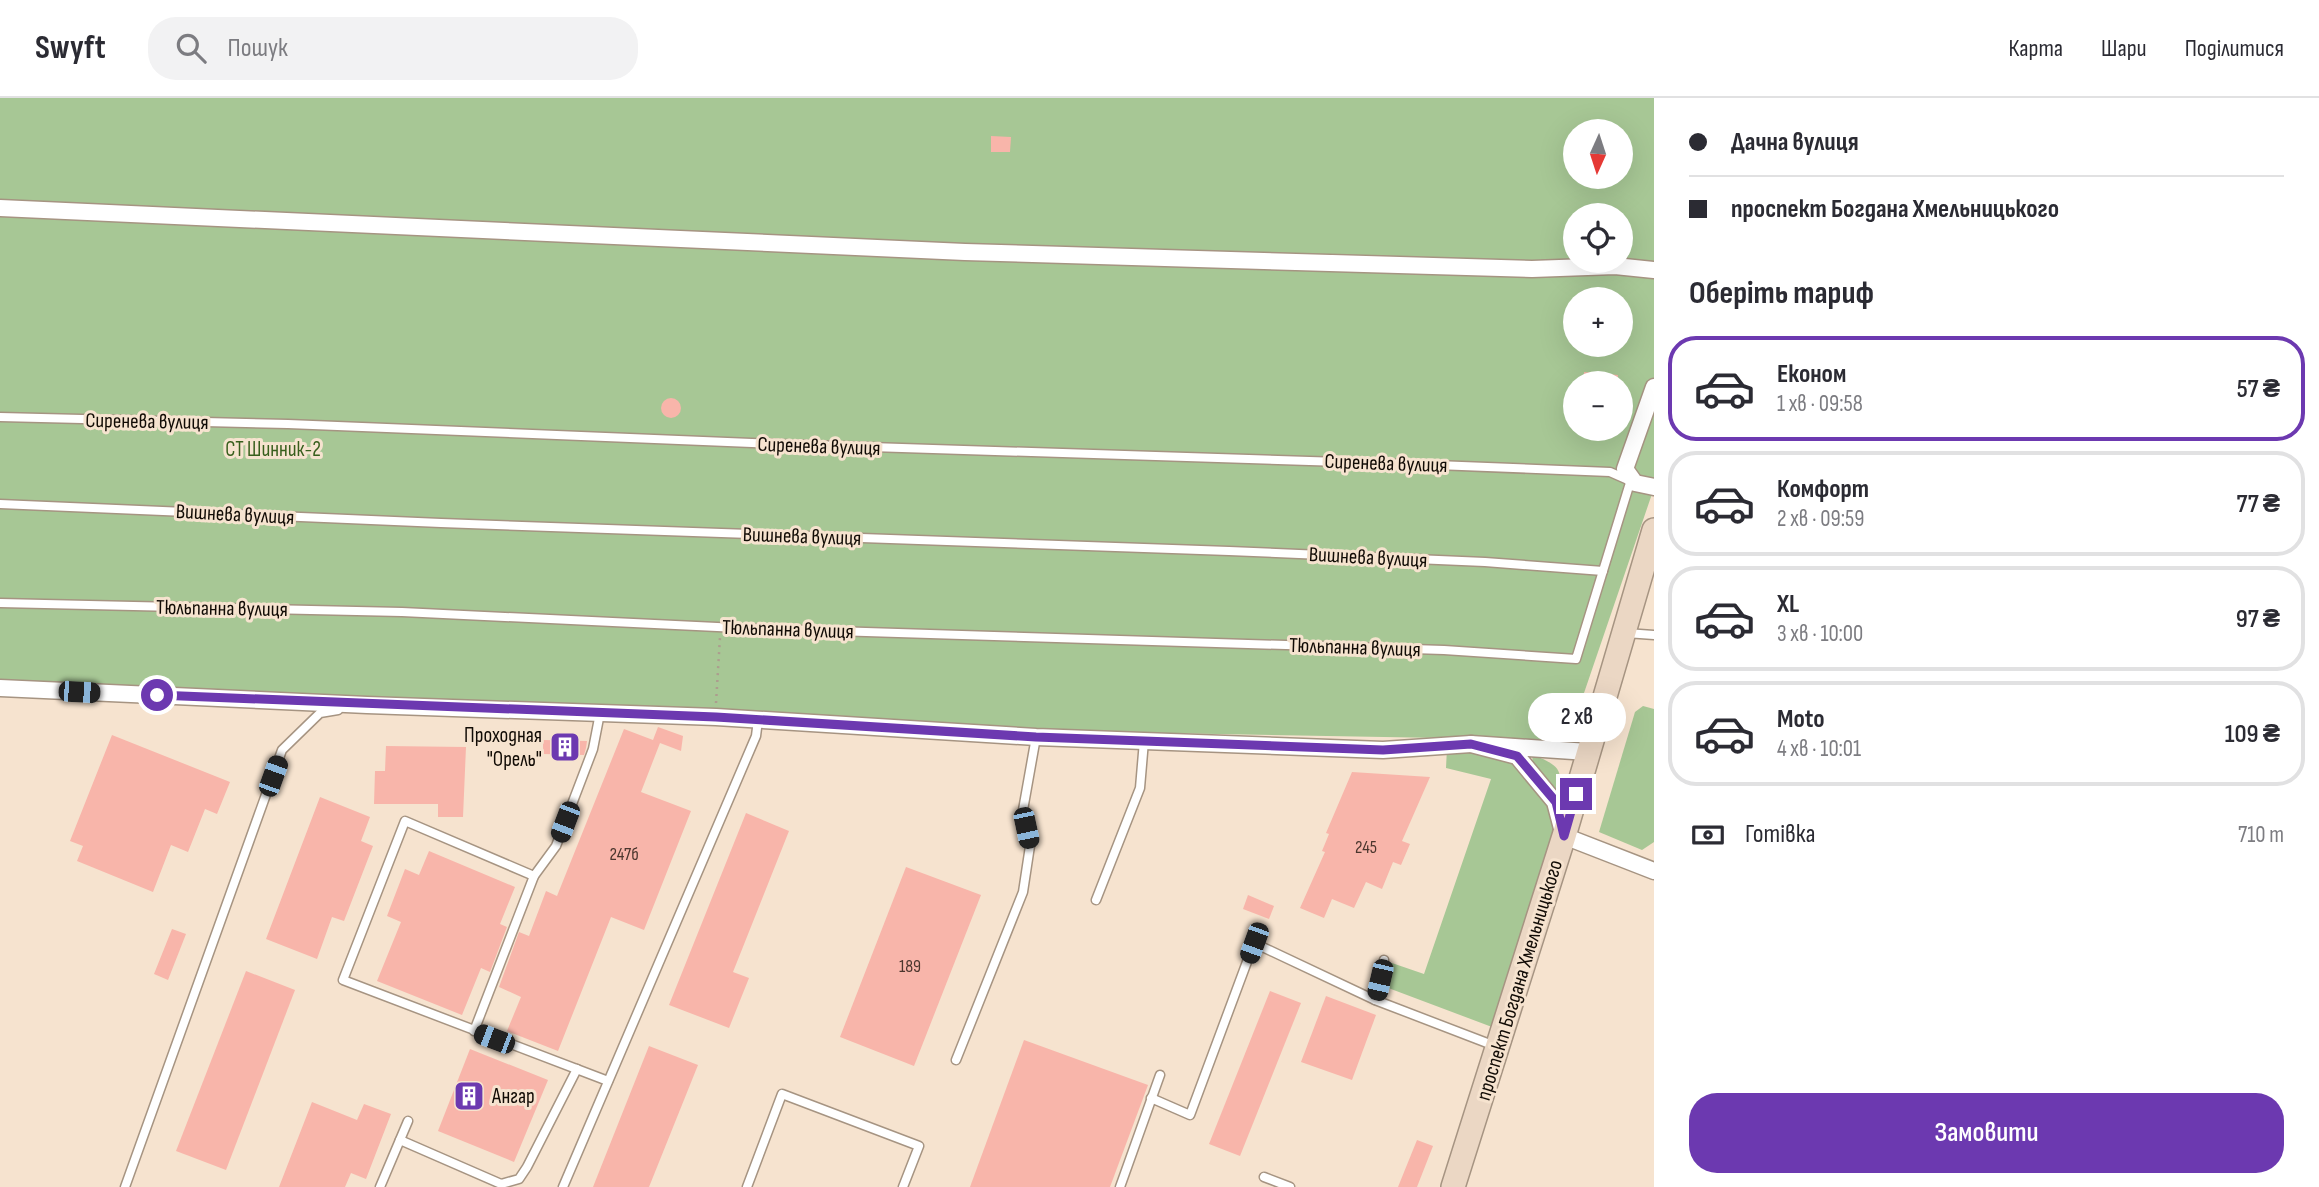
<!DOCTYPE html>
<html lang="uk">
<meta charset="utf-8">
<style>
:root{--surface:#fff;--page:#f2f2f3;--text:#2b2b33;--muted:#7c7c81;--line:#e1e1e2;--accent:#6c39b0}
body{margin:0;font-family:"Sofia Sans Condensed",sans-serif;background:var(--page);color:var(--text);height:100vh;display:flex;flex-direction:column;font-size:26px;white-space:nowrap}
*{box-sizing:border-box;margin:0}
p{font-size:23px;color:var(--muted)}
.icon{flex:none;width:38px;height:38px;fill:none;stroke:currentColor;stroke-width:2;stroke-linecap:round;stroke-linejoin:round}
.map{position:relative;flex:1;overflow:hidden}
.side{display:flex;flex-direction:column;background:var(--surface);width:665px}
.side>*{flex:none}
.hud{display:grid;align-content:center;height:154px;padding:0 35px;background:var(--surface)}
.needle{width:46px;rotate:183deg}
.buttons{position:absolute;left:1563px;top:21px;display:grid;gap:14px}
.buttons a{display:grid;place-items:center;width:70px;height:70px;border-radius:50%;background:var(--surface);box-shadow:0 7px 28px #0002;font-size:35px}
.end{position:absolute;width:32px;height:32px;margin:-16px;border:9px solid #6c39b0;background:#fff;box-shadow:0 0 0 4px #fff}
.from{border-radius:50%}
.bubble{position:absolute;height:49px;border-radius:24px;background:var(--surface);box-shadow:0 7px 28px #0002;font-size:23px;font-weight:600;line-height:49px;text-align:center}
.car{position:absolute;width:21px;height:42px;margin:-21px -10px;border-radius:9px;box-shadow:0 0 5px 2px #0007;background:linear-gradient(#222 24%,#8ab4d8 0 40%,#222 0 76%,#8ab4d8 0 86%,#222 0)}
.hud b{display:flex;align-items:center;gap:24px;height:66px;font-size:26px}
.hud b+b{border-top:2px solid var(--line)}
.hud i{width:18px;height:18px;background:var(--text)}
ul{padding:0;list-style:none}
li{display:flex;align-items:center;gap:21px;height:105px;margin:0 14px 10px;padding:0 21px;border:4px solid var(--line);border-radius:28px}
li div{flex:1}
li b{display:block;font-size:26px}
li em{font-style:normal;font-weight:600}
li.current{border-color:var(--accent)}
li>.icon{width:63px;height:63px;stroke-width:1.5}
h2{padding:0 35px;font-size:32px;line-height:84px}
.pay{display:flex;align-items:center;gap:18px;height:77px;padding:0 35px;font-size:26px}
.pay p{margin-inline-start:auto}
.action{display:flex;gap:14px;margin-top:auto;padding:14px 35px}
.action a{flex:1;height:80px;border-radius:28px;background:var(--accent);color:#fff;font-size:28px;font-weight:600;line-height:80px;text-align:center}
header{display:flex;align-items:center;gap:42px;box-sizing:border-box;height:98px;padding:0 35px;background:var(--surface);border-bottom:2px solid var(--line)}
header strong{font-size:33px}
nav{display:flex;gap:38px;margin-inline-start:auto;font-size:24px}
.search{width:490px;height:63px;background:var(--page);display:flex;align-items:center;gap:18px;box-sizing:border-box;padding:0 24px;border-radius:28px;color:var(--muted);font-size:26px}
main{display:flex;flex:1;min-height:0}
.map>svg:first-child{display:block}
.green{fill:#a7c795;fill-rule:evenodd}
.building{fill:#f8b5aa}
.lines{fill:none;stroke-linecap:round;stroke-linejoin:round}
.lane-casing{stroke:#a69482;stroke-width:11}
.street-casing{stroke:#a69482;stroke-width:19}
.secondary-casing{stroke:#a69482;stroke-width:26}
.path{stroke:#ac9d8e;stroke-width:2.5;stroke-dasharray:2 5;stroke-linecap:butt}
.lane{stroke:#fff;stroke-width:8}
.street{stroke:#fff;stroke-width:16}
.secondary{stroke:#ebd7c4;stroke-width:23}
.route{stroke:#6c39b0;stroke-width:9}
.labels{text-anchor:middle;stroke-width:6;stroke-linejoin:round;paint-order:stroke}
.number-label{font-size:18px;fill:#4b362e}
.street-label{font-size:21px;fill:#110b05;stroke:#f6e3cf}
.park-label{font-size:21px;fill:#385f1d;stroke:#f6e3cf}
.poi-label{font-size:21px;fill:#110b05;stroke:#f6e3cf;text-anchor:end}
</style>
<header>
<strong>Swyft</strong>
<div class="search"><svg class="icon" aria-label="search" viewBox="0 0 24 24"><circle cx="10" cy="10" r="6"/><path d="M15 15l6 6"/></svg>Пошук</div>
<nav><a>Карта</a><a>Шари</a><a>Поділитися</a></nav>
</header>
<main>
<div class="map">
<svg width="1654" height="1089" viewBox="0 0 1654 1089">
<rect width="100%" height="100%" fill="#f6e3cf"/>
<g class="green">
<path d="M0,0H1654V390L1570,636L1549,642L1105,634L0,590ZM1575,33H1620V79H1575ZM1575,117H1620V163H1575ZM1575,201H1620V247H1575ZM1575,285H1620V331H1575Z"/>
<path d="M1643,608L1654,611V744L1642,752L1599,734L1635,614Z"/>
<path d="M1447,650L1476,651L1511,665L1551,709L1557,738L1501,925L1492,929L1383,888L1389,864L1424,876L1491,681L1446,670Z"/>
<path d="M1532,656C1558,668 1564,669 1558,699L1533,667Z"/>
</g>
<g class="building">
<path d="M991,38L1011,39L1010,54H991Z"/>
<path d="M1584,274L1618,277L1617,285H1583Z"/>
<circle cx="671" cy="310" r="10"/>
<path d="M658,629L683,638L681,653L660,645L641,694L691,713L644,832L611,819L558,953L507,933L521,899L499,889L519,834L529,838L546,793L557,798L624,631L653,642Z"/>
<path d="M112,637L230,684L217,716L205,711L188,754L171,747L153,794L77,763L83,748L70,743Z"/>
<path d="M543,642L587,643L586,650L584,657L543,656Z"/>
<path d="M386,648L466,649L463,719H438V706H374L375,673H385Z"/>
<path d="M1352,674L1430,679L1402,743L1410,746L1401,767L1393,764L1382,791L1366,784L1354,810L1332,801L1324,820L1300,810L1325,754L1322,753L1329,736L1326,735Z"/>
<path d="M320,699L370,719L361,743L373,748L344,823L332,819L317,861L266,841Z"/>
<path d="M746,715L789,733L733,874L749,880L729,930L669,907Z"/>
<path d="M429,753L515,789L500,826L507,829L490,874L481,870L462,917L377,883L401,824L387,818L405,771L419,777Z"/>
<path d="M906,769L981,797L914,968L840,939Z"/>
<path d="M1248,797L1274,808L1269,821L1243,811Z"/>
<path d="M172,831L186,836L168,882L154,876Z"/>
<path d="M246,873L295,892L226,1072L176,1053Z"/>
<path d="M1270,893L1301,905L1240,1058L1209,1046Z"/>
<path d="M1326,898L1376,917L1352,982L1301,964Z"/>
<path d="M1024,942L1148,987L1110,1089H970Z"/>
<path d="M649,948L698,967L649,1089H593Z"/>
<path d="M470,951L548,982L514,1064L438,1033Z"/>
<path d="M312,1004L357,1022L364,1006L391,1016L366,1081L351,1075L345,1089H279Z"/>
<path d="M1417,1042L1433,1048L1417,1089H1398Z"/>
</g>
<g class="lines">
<g class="lane-casing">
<g id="lane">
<path d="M0,319L288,326L778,346L1436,367L1610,374L1635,385L1629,388L1576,561L1444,552L738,530L402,514L0,505"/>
<path d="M0,406L441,425L1229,453L1485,464L1603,473"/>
<path d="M1626,535L1654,537"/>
<path d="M534,778L405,723L343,882L608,983"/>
<path d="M1096,802L1140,690L1144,643"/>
<path d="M1375,902L1384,862"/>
<path d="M474,933L534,778L556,748L593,651L600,615"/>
<path d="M956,962L1023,794L1030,748L1023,712L1036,639"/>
<path d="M1151,1000L1190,1017L1254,845L1375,902L1495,948"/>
<path d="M400,1042L501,1086L519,1081L527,1069L577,971"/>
<path d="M1264,1079L1290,1089"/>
<path d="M125,1089L282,652L320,615L338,612"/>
<path d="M380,1089L408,1023"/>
<path d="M563,1089L756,638L758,622"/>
<path d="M747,1089L782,996L919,1048L903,1089"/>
<path d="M1120,1089L1160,977"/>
</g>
</g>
<g class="street-casing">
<g id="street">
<path d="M0,110L965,154L1532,171L1615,168L1654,172"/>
<path d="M1654,289L1625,371L1635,385L1654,389"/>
<path d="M0,590L367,607L716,619L1036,639L1383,652L1471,646"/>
<path d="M1588,654L1471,646L1517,658L1555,704L1564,738L1654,773"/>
</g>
</g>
<g class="secondary-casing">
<path id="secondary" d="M1453,1089L1564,738L1654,432"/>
</g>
<path class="path" d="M716,605L720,539"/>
<use href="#lane" class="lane"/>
<use href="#street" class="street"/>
<use href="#secondary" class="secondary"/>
</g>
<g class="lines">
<path class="route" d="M157,597L716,619L1036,639L1383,652L1471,646L1517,658L1556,704L1564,738L1576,696"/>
</g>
<defs>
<g id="building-square" transform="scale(1.575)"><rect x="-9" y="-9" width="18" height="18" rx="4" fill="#6c39b0" stroke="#f6e3cf"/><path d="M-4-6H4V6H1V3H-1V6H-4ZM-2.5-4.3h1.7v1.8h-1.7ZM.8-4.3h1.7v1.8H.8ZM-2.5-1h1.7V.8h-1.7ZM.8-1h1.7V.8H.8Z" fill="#fff"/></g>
</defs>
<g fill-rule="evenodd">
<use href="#building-square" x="565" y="649"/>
<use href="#building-square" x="469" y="998"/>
</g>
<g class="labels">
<g class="number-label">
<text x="1366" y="755">245</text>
<text x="624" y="762">247б</text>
<text x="910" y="874">189</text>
</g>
<g class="street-label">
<text transform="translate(147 323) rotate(1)" y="7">Сиренева вулиця</text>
<text transform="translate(819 348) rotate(2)" y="7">Сиренева вулиця</text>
<text transform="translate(1386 365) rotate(2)" y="7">Сиренева вулиця</text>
<text transform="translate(235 416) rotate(3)" y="7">Вишнева вулиця</text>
<text transform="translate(802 438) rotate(2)" y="7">Вишнева вулиця</text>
<text transform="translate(1368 459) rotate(3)" y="7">Вишнева вулиця</text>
<text transform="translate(222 510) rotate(1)" y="7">Тюльпанна вулиця</text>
<text transform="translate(788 531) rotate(2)" y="7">Тюльпанна вулиця</text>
<text transform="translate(1355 549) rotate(2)" y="7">Тюльпанна вулиця</text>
<text transform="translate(1519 882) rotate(-73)" y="7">проспект Богдана Хмельницького</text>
</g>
<g class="park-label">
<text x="273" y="358">СТ Шинник-2</text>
</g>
<g class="poi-label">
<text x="542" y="644">Проходная<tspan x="542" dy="24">"Орель"</tspan></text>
<text x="492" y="1005" text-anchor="start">Ангар</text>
</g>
</g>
</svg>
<div class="buttons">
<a><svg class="needle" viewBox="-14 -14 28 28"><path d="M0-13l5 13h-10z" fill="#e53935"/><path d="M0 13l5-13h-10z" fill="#7c7c81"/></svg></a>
<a><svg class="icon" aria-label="locate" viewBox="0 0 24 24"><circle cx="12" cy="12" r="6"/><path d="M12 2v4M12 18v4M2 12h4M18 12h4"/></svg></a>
<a>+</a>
<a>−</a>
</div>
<i class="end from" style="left:157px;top:597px"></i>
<i class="end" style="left:1576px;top:696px"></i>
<div class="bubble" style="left:1528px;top:595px;width:98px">2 хв</div>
<i class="car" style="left:79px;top:594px;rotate:93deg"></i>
<i class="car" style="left:273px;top:678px;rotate:20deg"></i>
<i class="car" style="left:565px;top:724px;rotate:201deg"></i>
<i class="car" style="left:1026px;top:730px;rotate:168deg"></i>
<i class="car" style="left:1254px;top:845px;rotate:200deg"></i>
<i class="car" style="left:1380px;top:882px;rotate:193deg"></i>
<i class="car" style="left:494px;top:941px;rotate:291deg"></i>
</div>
<section class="side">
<div class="hud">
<b><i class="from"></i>Дачна вулиця</b>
<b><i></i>проспект Богдана Хмельницького</b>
</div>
<h2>Оберіть тариф</h2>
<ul>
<li class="current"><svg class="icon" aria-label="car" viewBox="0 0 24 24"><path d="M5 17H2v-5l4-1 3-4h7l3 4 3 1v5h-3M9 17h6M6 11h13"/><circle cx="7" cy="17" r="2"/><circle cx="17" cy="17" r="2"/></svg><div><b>Економ</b><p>1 хв · 09:58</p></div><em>57 ₴</em></li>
<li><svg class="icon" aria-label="car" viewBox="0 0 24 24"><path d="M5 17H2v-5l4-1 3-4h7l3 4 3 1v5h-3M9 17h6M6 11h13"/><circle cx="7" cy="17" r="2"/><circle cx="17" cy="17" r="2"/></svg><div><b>Комфорт</b><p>2 хв · 09:59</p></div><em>77 ₴</em></li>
<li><svg class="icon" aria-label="car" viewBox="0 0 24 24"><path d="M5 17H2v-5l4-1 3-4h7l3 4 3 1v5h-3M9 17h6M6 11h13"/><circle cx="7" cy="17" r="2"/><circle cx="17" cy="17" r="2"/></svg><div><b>XL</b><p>3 хв · 10:00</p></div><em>97 ₴</em></li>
<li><svg class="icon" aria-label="car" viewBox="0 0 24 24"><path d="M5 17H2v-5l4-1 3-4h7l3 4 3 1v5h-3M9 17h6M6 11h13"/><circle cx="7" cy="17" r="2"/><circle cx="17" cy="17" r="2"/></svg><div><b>Moto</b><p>4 хв · 10:01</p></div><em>109 ₴</em></li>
</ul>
<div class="pay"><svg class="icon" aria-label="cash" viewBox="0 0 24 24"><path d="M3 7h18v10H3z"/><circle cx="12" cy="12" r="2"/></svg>Готівка<p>710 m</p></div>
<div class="action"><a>Замовити</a></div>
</section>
</main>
